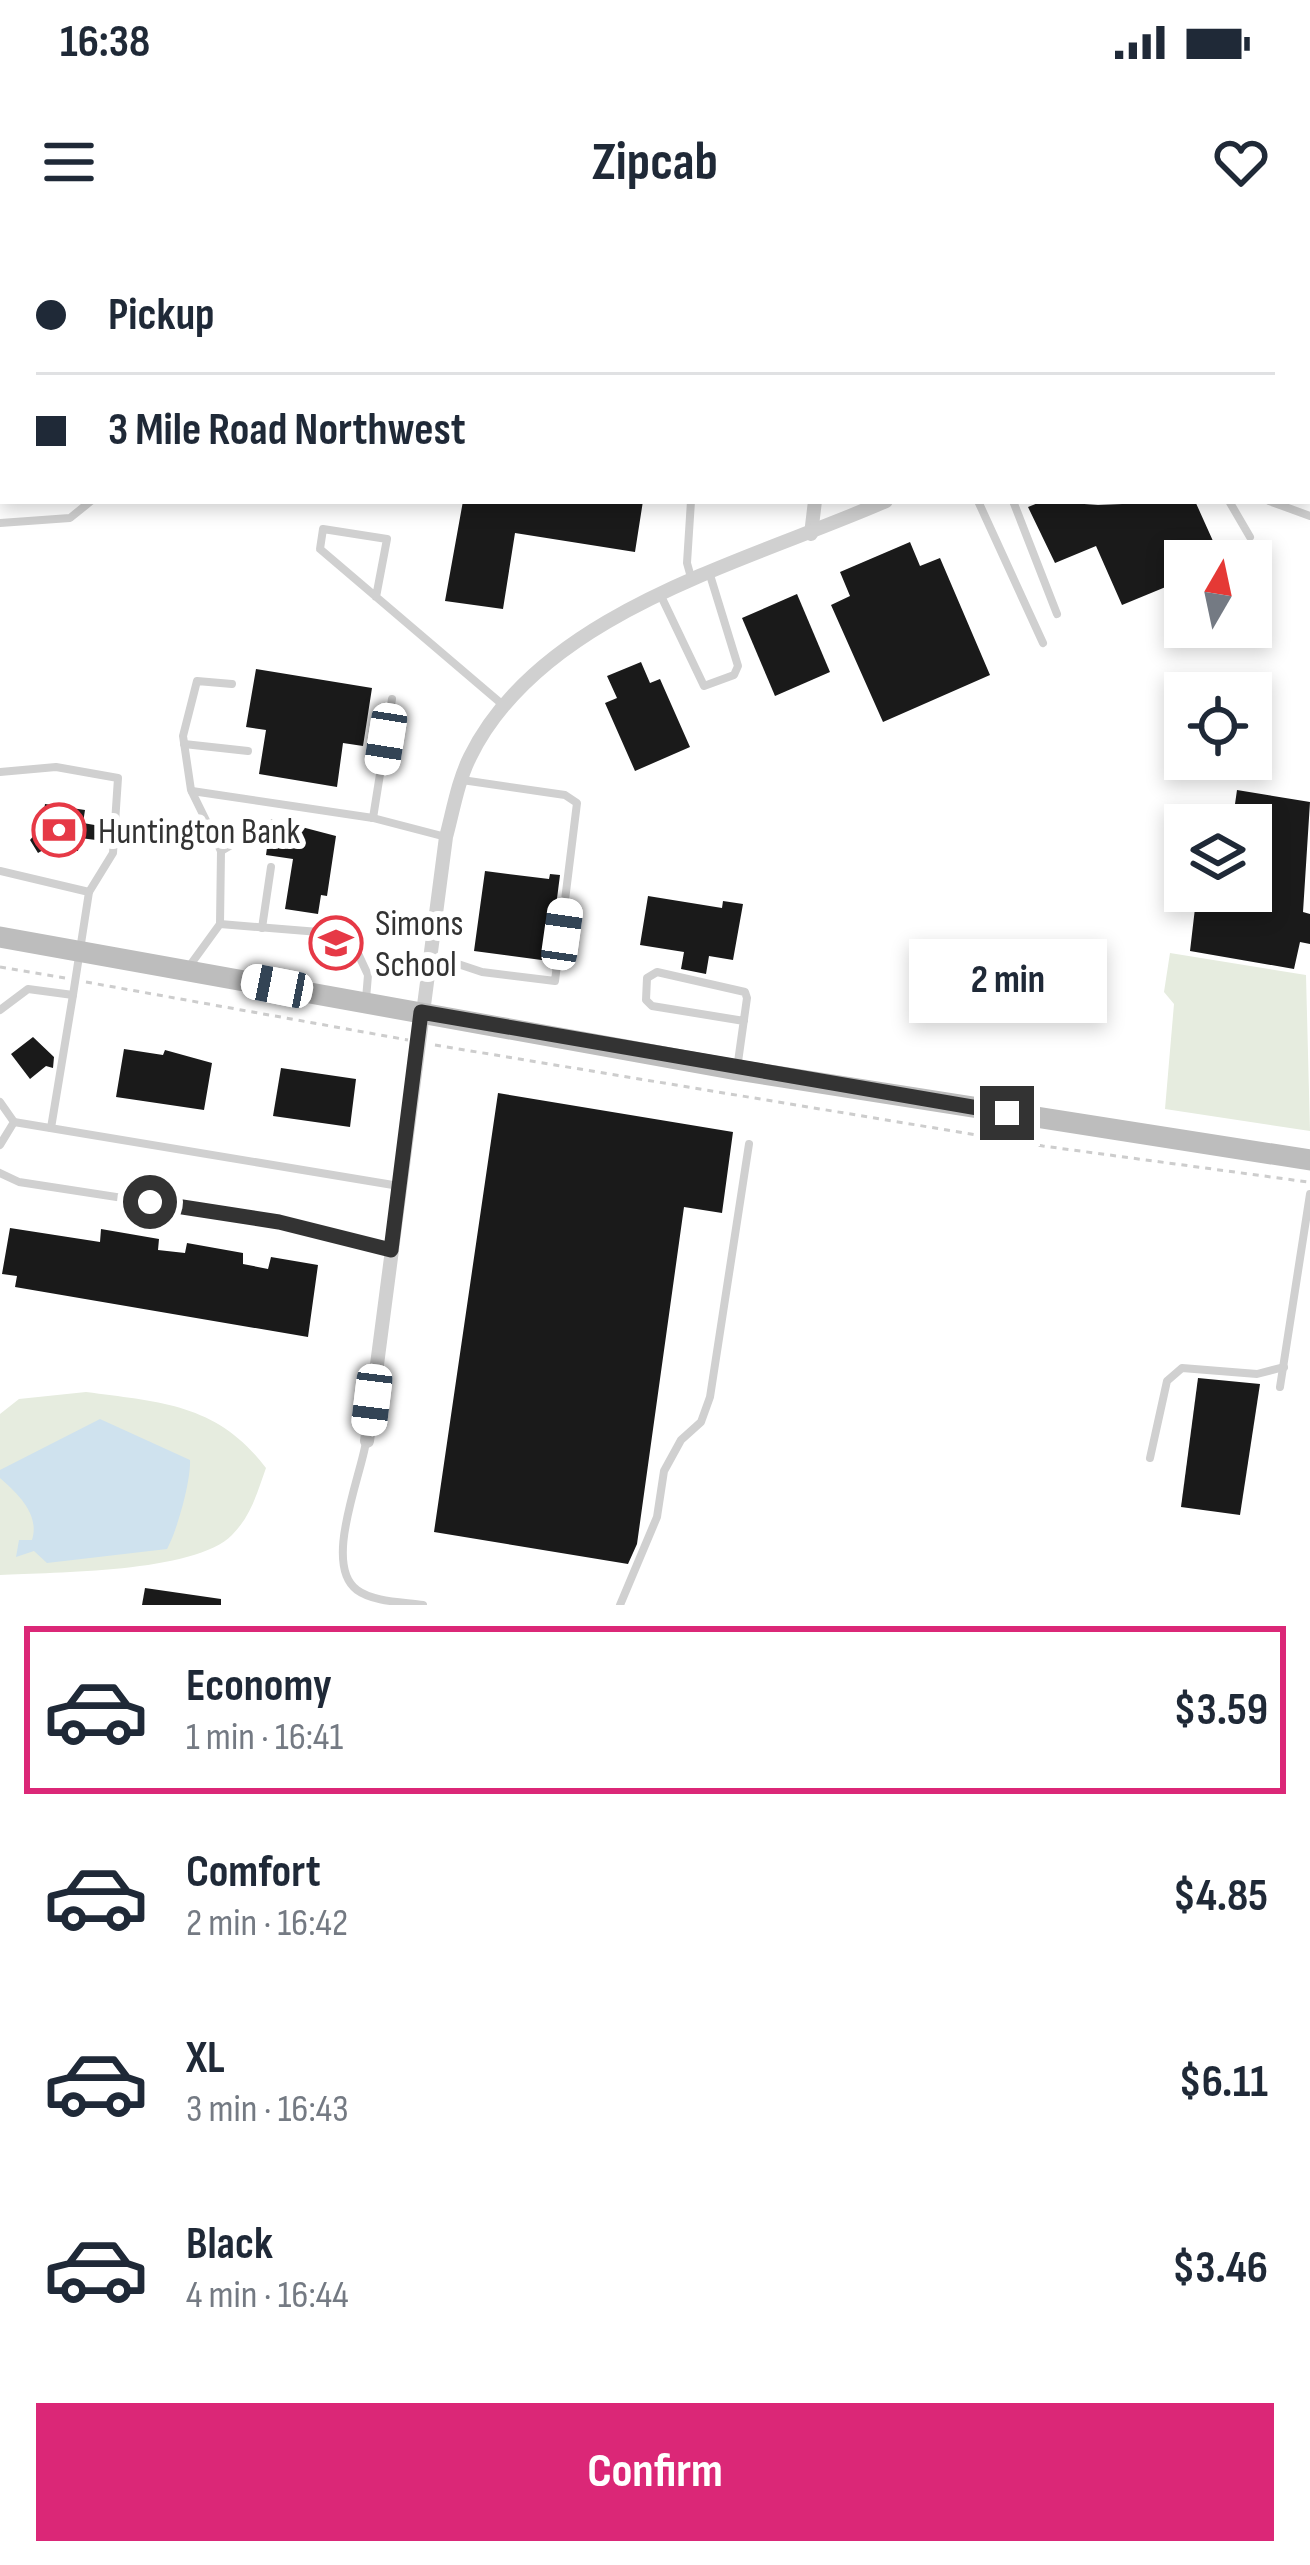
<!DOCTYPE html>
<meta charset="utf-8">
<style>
:root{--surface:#fff;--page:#f6f6f7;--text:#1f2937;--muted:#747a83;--line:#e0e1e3;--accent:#db2777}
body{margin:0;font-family:"Sofia Sans Condensed",sans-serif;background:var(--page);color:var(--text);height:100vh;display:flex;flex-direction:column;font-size:45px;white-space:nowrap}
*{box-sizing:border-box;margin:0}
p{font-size:39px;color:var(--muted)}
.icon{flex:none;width:66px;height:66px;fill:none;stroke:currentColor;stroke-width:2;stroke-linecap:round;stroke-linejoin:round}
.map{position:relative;height:1365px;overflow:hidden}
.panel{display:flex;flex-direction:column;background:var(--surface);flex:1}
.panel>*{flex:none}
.banner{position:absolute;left:0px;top:0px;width:1311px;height:264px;box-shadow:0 6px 18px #0003;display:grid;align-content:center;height:264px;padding:0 36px;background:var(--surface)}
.needle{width:78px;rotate:9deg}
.fabs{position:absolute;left:1164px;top:300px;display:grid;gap:24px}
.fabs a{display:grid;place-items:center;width:108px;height:108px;border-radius:0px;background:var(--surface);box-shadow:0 6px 18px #0003;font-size:60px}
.end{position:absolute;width:54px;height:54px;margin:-27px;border:15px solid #333;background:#fff;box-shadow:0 0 0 6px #fff}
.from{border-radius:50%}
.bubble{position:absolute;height:84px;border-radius:0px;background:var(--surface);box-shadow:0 6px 18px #0003;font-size:39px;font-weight:700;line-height:84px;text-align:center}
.car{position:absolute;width:36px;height:72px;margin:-36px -18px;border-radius:15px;box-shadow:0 0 9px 3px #0007;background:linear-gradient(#fff 24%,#345 0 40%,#fff 0 76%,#345 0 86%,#fff 0)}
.banner b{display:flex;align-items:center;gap:42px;height:114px;font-size:45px}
.banner b+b{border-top:3px solid var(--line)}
.banner i{width:30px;height:30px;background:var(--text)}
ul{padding:21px 0 0;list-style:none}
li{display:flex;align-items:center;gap:36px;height:168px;margin:0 24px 18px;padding:0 12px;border:6px solid transparent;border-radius:0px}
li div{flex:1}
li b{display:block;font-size:45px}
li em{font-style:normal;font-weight:700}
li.on{border-color:var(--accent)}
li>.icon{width:108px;height:108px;stroke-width:1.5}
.button{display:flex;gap:24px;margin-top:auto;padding:24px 36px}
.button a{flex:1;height:138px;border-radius:0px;background:var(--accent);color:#fff;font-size:48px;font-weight:700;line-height:138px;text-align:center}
.status{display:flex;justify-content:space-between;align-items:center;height:84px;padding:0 60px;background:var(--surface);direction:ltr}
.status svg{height:33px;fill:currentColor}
header{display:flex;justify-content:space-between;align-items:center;height:156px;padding:0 36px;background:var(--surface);font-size:54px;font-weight:700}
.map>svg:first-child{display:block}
.green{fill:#e6ecdf}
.water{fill:#cfe2ee}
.building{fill:#1a1a1a}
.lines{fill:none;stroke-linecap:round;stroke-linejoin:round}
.path{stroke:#cdcdcd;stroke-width:3;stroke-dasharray:6 6;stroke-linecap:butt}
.lane{stroke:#d0d0d0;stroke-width:8}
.street{stroke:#d0d0d0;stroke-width:14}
.secondary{stroke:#bdbdbd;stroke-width:21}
.route{stroke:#333;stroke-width:15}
.labels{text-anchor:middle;stroke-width:12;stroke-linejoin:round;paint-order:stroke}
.poi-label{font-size:36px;fill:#333;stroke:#fff;text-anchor:start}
</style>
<div class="status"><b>16:38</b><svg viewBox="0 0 49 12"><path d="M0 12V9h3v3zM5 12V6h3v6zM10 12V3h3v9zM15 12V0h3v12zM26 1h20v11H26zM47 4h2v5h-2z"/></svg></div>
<header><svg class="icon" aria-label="menu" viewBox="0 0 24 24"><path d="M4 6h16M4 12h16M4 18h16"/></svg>Zipcab<svg class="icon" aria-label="heart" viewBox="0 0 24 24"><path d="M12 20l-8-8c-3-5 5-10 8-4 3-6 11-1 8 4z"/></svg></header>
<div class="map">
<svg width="1310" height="1365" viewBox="0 0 1310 1365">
<rect width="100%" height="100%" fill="#fff"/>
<g class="green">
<path d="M1170,713L1306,735L1310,891L1165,869L1174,764L1164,752Z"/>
<path d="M86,1152C161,1162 218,1164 266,1228C257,1253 251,1276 232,1295C195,1333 54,1332 0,1335V1174L19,1159Z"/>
</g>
<path class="water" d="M100,1179L190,1220C191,1241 177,1291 167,1309L47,1323L34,1311L16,1317L19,1300H32C40,1274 18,1254 0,1238V1230Z"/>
<g class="building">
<path d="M463,261H643L635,312L515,293L503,369L445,361Z"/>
<path d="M1043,261L1098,265L1195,261L1222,321H1185V339L1122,365L1096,306L1055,323L1028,267Z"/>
<path d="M910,302L920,326L940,318L990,435L883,482L831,365L850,356L840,332Z"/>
<path d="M797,354L830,432L775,456L742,378Z"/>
<path d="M641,422L650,443L660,439L690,507L635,531L605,463L617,458L607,436Z"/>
<path d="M256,429L372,448L363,506L343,503L337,547L259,534L266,490L246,487Z"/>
<path d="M1237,550L1310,562L1303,672L1310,674V704L1300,702L1294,729L1190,711L1197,651H1258L1264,599L1251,596V585H1232Z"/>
<path d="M45,564L85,570L83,583L106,587L104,601L80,598L78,611L66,609V597L38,613L30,600L41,587Z"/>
<path d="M271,579L336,596L327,656L321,655L318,674L285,669L293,619L266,615Z"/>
<path d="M485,631L549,639L550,634L560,635L549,721L474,711Z"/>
<path d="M648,656L722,668L723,661L743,664L733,720L709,716L706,734L681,729L684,712L640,705Z"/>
<path d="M33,797L54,817L53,828L46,826L30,839L11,814Z"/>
<path d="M124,809L163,815L165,810L212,823L204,870L116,857Z"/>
<path d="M281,828L356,839L350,887L273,876Z"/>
<path d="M498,853L733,892L722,973L684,967L637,1304L628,1324L434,1292Z"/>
<path d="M10,988L100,1002L101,989L159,999L158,1010L185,1013L187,1003L243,1013V1024L268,1029L271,1017L318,1025L308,1097L15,1047L17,1036L2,1034Z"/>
<path d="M1198,1138L1260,1144L1240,1275L1181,1267Z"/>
<path d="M145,1348L221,1359V1365H142Z"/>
</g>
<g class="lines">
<g class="path">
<path d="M0,727L65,738"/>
<path d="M86,742L408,800"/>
<path d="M435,805L1043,906L1308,942"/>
</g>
<g class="lane">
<path d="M1102,0L1103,3"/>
<path d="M103,3L104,0"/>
<path d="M0,64H3"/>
<path d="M1308,73L1310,67"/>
<path d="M1308,85L1310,86"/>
<path d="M0,121H3"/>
<path d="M691,261L687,323L692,341"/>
<path d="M978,261L1043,403"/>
<path d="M1013,261L1057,374"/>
<path d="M1229,261L1250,297"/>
<path d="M1269,261L1310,276"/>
<path d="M0,283L70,278L91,261"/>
<path d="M661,356L704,446L734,435L738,426L710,335"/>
<path d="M376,357L387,299L323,289L320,309L503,465"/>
<path d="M184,504L248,511"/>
<path d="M0,532L56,527L118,538L113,613L89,652"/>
<path d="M192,551L373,578L446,597"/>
<path d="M373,578L392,459"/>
<path d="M221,611L238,601L262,602"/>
<path d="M0,631L89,652L73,755L28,749L0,770"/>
<path d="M220,684L221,611L191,550L183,496L197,441L232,444"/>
<path d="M262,688L271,627"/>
<path d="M431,715L482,732L555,741L577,563L565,555L462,540"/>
<path d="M188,728L220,684L319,692L355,707L368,735L366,759"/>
<path d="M737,829L747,758L745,752L657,732L647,738L646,760L652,766L744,781"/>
<path d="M0,862L14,882L0,905"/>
<path d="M14,882L399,946"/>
<path d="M51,888L73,755"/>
<path d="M0,933L19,942L279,982L391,1010"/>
<path d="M1280,1147L1310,954"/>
<path d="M366,1202C360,1239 323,1325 357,1350C373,1362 404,1362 423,1365"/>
<path d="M1150,1218L1167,1141L1182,1128L1257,1134L1284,1127"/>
<path d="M620,1365L657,1277L664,1231L681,1200L701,1182L710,1157L749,904"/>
</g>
<g class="street">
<path d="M849,3V0"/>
<path d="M1300,3L1301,0"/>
<path d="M811,294L815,261"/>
<path d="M367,1201L446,597C453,571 458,541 470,517C541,372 747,322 886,261"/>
</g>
<path class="secondary" d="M0,697L737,830L1310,920"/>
</g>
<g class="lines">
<path class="route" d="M150,962L279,982L391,1010L421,772L1007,873"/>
</g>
<defs>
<g id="bank-ring" transform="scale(2.7)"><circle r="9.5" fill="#fff" stroke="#e63946" stroke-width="1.5"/><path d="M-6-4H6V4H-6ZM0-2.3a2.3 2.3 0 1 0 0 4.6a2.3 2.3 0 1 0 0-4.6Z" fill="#e63946"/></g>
<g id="school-ring" transform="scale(2.7)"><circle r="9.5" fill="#fff" stroke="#e63946" stroke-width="1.5"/><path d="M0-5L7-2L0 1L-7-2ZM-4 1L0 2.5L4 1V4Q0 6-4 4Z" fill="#e63946"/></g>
</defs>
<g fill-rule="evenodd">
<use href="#bank-ring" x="59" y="590"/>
<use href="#school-ring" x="336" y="703"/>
</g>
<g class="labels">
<g class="poi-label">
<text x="98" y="603">Huntington Bank</text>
<text x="375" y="695">Simons<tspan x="375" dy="41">School</tspan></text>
</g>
</g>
</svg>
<div class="fabs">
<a><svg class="needle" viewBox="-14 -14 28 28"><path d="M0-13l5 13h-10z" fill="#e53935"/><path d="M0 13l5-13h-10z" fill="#747a83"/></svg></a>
<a><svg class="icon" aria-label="locate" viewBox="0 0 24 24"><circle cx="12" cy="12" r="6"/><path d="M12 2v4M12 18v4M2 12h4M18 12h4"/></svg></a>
<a><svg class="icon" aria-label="layers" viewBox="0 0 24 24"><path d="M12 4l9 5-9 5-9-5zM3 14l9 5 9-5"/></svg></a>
</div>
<i class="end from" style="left:150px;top:962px"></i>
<i class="end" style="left:1007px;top:873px"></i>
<div class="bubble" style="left:909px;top:699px;width:198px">2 min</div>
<i class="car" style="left:386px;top:499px;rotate:189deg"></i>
<i class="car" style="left:562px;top:694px;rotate:8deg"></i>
<i class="car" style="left:277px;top:746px;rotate:281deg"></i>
<i class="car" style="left:372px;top:1160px;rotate:187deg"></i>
<div class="banner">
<b><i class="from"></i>Pickup</b>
<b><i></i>3 Mile Road Northwest</b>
</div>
</div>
<section class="panel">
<ul>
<li class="on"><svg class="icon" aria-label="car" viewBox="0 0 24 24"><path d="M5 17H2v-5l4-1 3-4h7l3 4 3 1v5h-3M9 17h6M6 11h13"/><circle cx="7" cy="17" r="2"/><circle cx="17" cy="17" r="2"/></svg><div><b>Economy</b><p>1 min · 16:41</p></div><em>$3.59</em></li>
<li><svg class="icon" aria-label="car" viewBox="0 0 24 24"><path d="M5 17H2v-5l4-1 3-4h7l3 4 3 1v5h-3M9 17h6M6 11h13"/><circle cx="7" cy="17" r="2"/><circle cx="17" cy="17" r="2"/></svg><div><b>Comfort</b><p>2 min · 16:42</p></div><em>$4.85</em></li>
<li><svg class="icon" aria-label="car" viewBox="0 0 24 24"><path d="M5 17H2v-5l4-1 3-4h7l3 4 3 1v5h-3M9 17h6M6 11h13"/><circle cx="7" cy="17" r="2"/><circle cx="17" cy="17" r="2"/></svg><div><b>XL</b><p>3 min · 16:43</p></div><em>$6.11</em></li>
<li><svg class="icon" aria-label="car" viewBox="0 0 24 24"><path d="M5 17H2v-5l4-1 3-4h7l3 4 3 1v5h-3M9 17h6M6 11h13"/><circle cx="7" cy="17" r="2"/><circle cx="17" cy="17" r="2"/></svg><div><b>Black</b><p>4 min · 16:44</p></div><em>$3.46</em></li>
</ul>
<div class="button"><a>Confirm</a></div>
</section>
